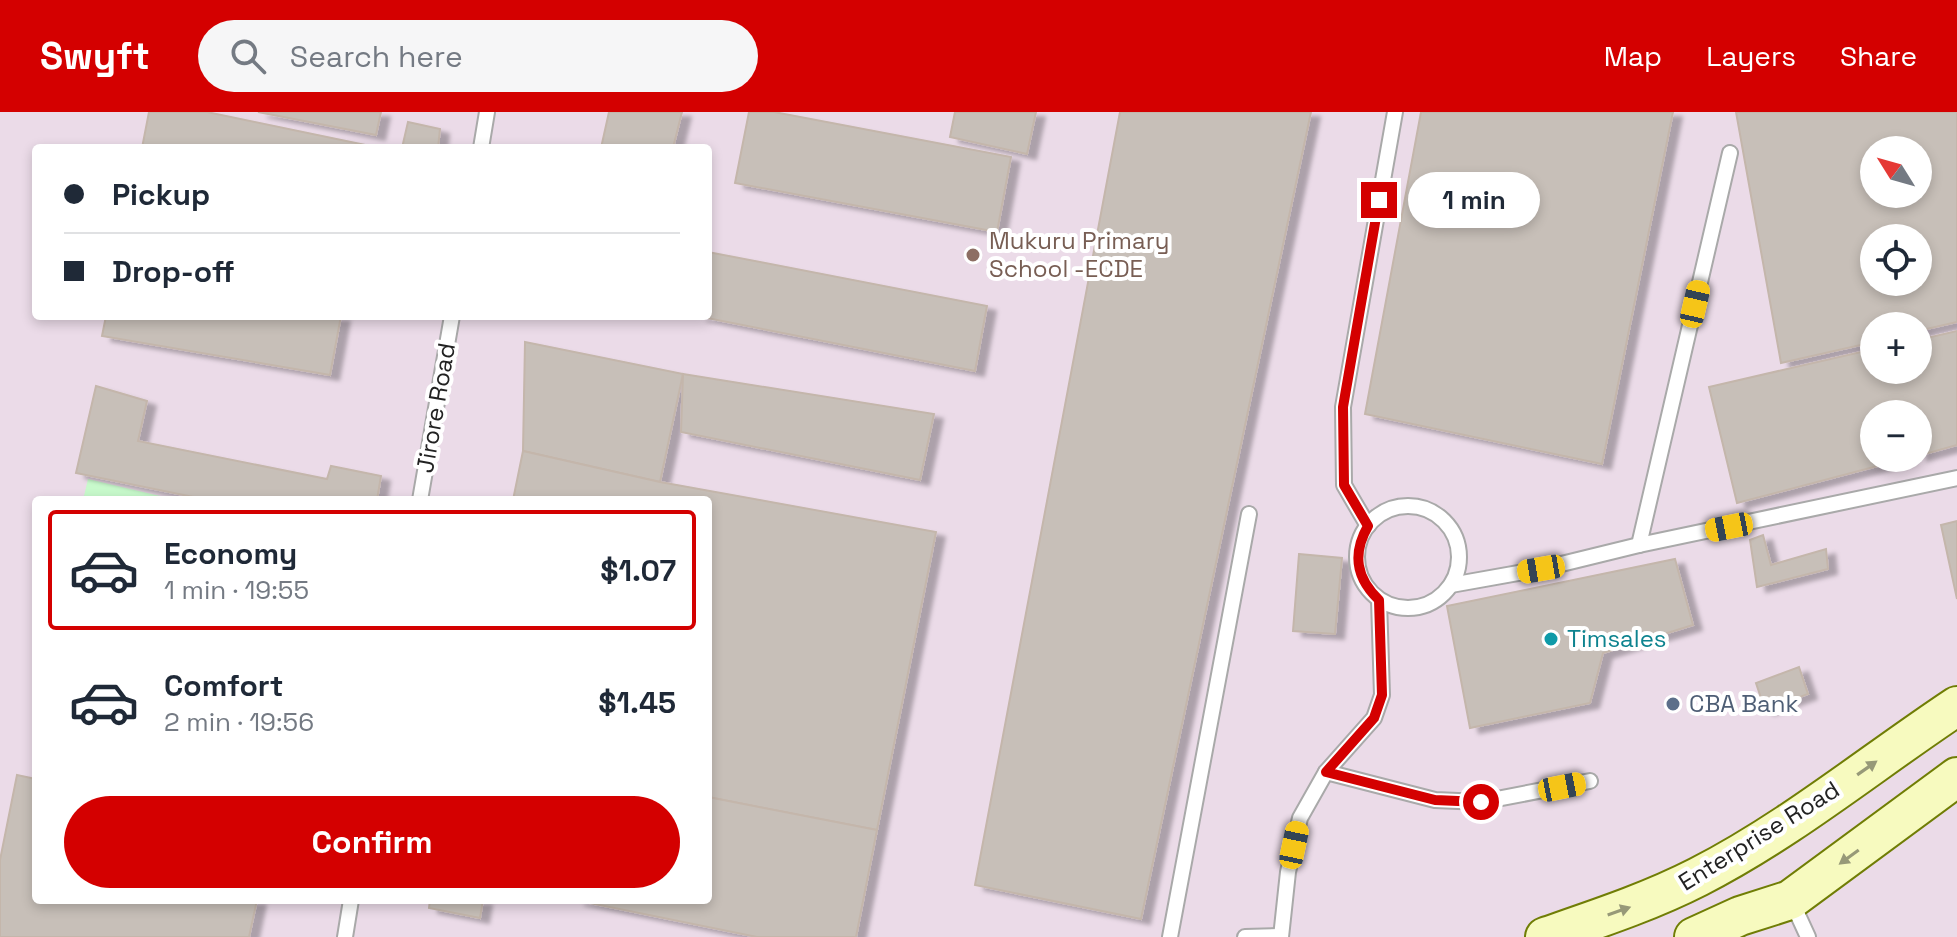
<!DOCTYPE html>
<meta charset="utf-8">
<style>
:root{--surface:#fff;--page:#f6f6f7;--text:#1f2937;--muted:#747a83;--line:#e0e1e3;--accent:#d40000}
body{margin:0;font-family:"Space Grotesk",sans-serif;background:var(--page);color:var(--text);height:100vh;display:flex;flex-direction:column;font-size:30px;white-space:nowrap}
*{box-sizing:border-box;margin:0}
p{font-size:26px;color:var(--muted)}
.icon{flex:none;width:44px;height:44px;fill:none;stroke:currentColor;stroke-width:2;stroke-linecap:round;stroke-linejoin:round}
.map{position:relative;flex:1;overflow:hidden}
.panel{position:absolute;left:32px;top:384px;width:680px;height:408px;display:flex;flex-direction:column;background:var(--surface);border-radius:8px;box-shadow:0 4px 12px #0003}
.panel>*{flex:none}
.guide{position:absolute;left:32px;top:32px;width:680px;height:176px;border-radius:8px;box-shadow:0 4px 12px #0003;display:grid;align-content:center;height:176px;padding:0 32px;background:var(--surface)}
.needle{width:52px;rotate:307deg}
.tools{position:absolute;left:1860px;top:24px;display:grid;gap:16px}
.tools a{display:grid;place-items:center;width:72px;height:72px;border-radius:50%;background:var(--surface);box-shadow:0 4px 12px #0003;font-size:40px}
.end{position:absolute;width:36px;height:36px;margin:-18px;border:10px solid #d40000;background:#fff;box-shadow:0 0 0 4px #fff}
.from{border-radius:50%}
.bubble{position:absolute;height:56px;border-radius:28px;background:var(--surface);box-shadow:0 4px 12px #0003;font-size:26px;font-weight:700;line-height:56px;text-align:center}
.car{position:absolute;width:24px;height:48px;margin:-24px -12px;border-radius:10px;box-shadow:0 0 6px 2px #0007;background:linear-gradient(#f5c518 24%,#345 0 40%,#f5c518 0 76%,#345 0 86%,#f5c518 0)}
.guide b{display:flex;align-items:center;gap:28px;height:76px;font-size:30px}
.guide b+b{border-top:2px solid var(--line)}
.guide i{width:20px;height:20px;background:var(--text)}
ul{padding:14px 0 0;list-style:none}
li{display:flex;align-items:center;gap:24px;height:120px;margin:0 16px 12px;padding:0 16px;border:4px solid transparent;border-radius:8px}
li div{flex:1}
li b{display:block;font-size:30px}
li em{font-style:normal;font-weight:700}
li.on{border-color:var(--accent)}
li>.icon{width:72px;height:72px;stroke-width:1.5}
.action{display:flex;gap:16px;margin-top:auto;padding:16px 32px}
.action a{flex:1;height:92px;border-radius:48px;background:var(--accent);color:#fff;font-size:32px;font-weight:700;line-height:92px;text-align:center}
header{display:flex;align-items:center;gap:48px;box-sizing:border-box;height:112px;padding:0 40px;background:var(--accent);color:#fff}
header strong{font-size:38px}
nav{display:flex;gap:44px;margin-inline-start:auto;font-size:28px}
.search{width:560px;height:72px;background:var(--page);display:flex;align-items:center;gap:20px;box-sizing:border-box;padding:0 28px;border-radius:44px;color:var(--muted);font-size:30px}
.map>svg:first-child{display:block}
.industrial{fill:#ebdbe8;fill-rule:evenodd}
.park{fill:#c8facc}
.building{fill:#c7bfb8;stroke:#c4b6ab;stroke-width:2;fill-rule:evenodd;filter:url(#shadow)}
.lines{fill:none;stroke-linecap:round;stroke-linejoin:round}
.lane-casing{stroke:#a9a9a9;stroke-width:18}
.secondary-casing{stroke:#707d05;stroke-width:42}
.lane{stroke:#fff;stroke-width:14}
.secondary{stroke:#f7fabf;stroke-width:38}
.oneway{fill:#979978}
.route{stroke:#d40000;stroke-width:10}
.education-dot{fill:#8d6e63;stroke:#fff;stroke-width:3}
.culture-dot{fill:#0f9aa8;stroke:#fff;stroke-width:3}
.service-dot{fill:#5c6f8a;stroke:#fff;stroke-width:3}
.labels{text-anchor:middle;stroke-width:8;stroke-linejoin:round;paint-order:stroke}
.education-label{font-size:24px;fill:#785e54;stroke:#fff;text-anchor:start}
.street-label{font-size:24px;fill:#222;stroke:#fff}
.culture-label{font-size:24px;fill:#0d838f;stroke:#fff;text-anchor:start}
.service-label{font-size:24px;fill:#4e5e75;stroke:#fff;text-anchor:start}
</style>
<header>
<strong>Swyft</strong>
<div class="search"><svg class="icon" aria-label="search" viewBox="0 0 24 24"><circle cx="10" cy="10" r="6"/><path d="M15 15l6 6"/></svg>Search here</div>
<nav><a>Map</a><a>Layers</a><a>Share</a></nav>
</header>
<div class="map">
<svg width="1957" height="825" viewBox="0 0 1957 825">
<defs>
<filter id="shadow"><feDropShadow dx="9" dy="5" stdDeviation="2" flood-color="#0004"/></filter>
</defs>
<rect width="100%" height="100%" fill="#f2efe9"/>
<path class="industrial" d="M0,0H1957V825H0ZM36,36H708V204H36ZM1874,38H1918V82H1874ZM1874,126H1918V170H1874ZM1874,214H1918V258H1874ZM1874,302H1918V346H1874ZM36,388H708V788H36Z"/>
<path class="park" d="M88,367L177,388H83Z"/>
<g class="building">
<path d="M149,0H207L375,35L142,36Z"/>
<path d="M258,0H381L376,23Z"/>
<path d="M609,0H682L673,36H601Z"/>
<path d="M749,0H774L1011,45L997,120L735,71Z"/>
<path d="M955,0H1036L1027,42L950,25Z"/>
<path d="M1120,0H1311L1141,807L975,773Z"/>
<path d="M1421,0H1673L1602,352L1365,302Z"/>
<path d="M1736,0H1957V210L1918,219V214H1874V230L1781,251ZM1874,38H1918V82H1874ZM1874,126H1918V170H1874Z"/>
<path d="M408,10L440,17L438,36H402Z"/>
<path d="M708,140L987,194L975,259L697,204H708Z"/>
<path d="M106,204H341L330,263L102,224Z"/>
<path d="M1957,219V333L1918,344V302H1874V346H1908L1737,391L1709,275L1874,237V258H1918V228Z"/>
<path d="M525,230L683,262L660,370L523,339Z"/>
<path d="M683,262L934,302L920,368L681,320Z"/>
<path d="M96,274L147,289L138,329L327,367L331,354L381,364L377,388H208L76,361Z"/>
<path d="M523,339L660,370L936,420L877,718L708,685V388H513Z"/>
<path d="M1957,409V487L1941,413Z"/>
<path d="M1763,423L1771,453L1826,437L1828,457L1757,475L1750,428Z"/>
<path d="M1299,442L1342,446L1335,522L1293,519Z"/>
<path d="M1675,447L1693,513L1603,541L1590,591L1470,616L1447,494Z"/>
<path d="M1799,555L1808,582L1765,598L1756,571Z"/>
<path d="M17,663L36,667V788H257L249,825H0V748Z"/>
<path d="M708,685L877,718L856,825H757L575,788H708Z"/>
<path d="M430,788H483L480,806L429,796Z"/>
</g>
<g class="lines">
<g class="lane-casing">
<g id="lane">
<path d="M481,36L487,0"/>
<path d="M420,388L452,204"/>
<circle cx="1408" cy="445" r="51"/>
<path d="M1368,414L1344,373L1343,295L1395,0"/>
<path d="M1639,433L1730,41"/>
<path d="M1451,473L1541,457L1639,433L1957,366"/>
<path d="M1326,660L1435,688L1481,690L1590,669"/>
<path d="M1791,788L1808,825"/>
<path d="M345,825L351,788"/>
<path d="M1170,825L1249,402"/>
<path d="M1245,825L1281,824"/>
<path d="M1281,825L1288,760L1300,706L1326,660L1374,606L1382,583L1379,488"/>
</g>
</g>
<g class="secondary-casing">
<g id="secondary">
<path d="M1545,825C1597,807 1649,790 1698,765C1790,718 1871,651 1957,594"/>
<path d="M1694,825L1740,804L1790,788L1957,665"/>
</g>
</g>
<use href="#lane" class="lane"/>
<use href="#secondary" class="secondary"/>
</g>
<defs><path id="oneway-solid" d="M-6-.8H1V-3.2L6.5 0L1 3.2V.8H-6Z" transform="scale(2)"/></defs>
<g class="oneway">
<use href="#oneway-solid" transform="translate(1867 656) rotate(-35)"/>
<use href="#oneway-solid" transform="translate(1849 745) rotate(144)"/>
<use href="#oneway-solid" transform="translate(1619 799) rotate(-19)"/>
</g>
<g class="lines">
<path class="route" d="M1379,88L1343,295L1344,373L1368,414C1352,442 1356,466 1379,488L1382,583L1374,606L1326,660L1435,688L1481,690"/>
</g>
<circle class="education-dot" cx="973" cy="143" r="8"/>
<circle class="culture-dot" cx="1551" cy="527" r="8"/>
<circle class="service-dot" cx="1673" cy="592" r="8"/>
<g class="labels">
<g class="education-label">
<text x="989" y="137">Mukuru Primary<tspan x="989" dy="28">School -ECDE</tspan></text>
</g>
<g class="street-label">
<text transform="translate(436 296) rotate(-80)" y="8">Jirore Road</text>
<text transform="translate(1759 724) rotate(-32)" y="8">Enterprise Road</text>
</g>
<g class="culture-label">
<text x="1567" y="535">Timsales</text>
</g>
<g class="service-label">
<text x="1689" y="600">CBA Bank</text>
</g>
</g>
</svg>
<div class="tools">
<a><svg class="needle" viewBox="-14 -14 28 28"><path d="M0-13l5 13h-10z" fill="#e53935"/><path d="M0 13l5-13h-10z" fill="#747a83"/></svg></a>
<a><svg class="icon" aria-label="locate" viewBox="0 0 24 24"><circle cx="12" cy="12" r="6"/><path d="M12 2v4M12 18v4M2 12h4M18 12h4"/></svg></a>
<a>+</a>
<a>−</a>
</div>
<i class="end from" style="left:1481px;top:690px"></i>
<i class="end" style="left:1379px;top:88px"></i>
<div class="bubble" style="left:1408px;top:60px;width:132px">1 min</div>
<i class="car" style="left:1695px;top:192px;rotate:13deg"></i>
<i class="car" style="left:1729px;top:415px;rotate:259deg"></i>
<i class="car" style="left:1541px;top:457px;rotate:260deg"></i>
<i class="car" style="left:1562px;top:675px;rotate:79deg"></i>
<i class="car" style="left:1294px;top:733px;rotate:12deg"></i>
<div class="guide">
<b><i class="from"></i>Pickup</b>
<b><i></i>Drop-off</b>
</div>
<section class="panel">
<ul>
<li class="on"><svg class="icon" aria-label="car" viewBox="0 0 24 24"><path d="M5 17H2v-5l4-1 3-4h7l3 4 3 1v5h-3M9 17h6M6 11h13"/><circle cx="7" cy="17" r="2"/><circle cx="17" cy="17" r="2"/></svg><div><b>Economy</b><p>1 min · 19:55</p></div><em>$1.07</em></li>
<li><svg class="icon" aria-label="car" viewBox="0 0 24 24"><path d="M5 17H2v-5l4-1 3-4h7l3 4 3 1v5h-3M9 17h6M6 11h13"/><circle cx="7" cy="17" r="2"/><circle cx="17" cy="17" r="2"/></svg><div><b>Comfort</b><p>2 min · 19:56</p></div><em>$1.45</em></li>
</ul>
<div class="action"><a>Confirm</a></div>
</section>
</div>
